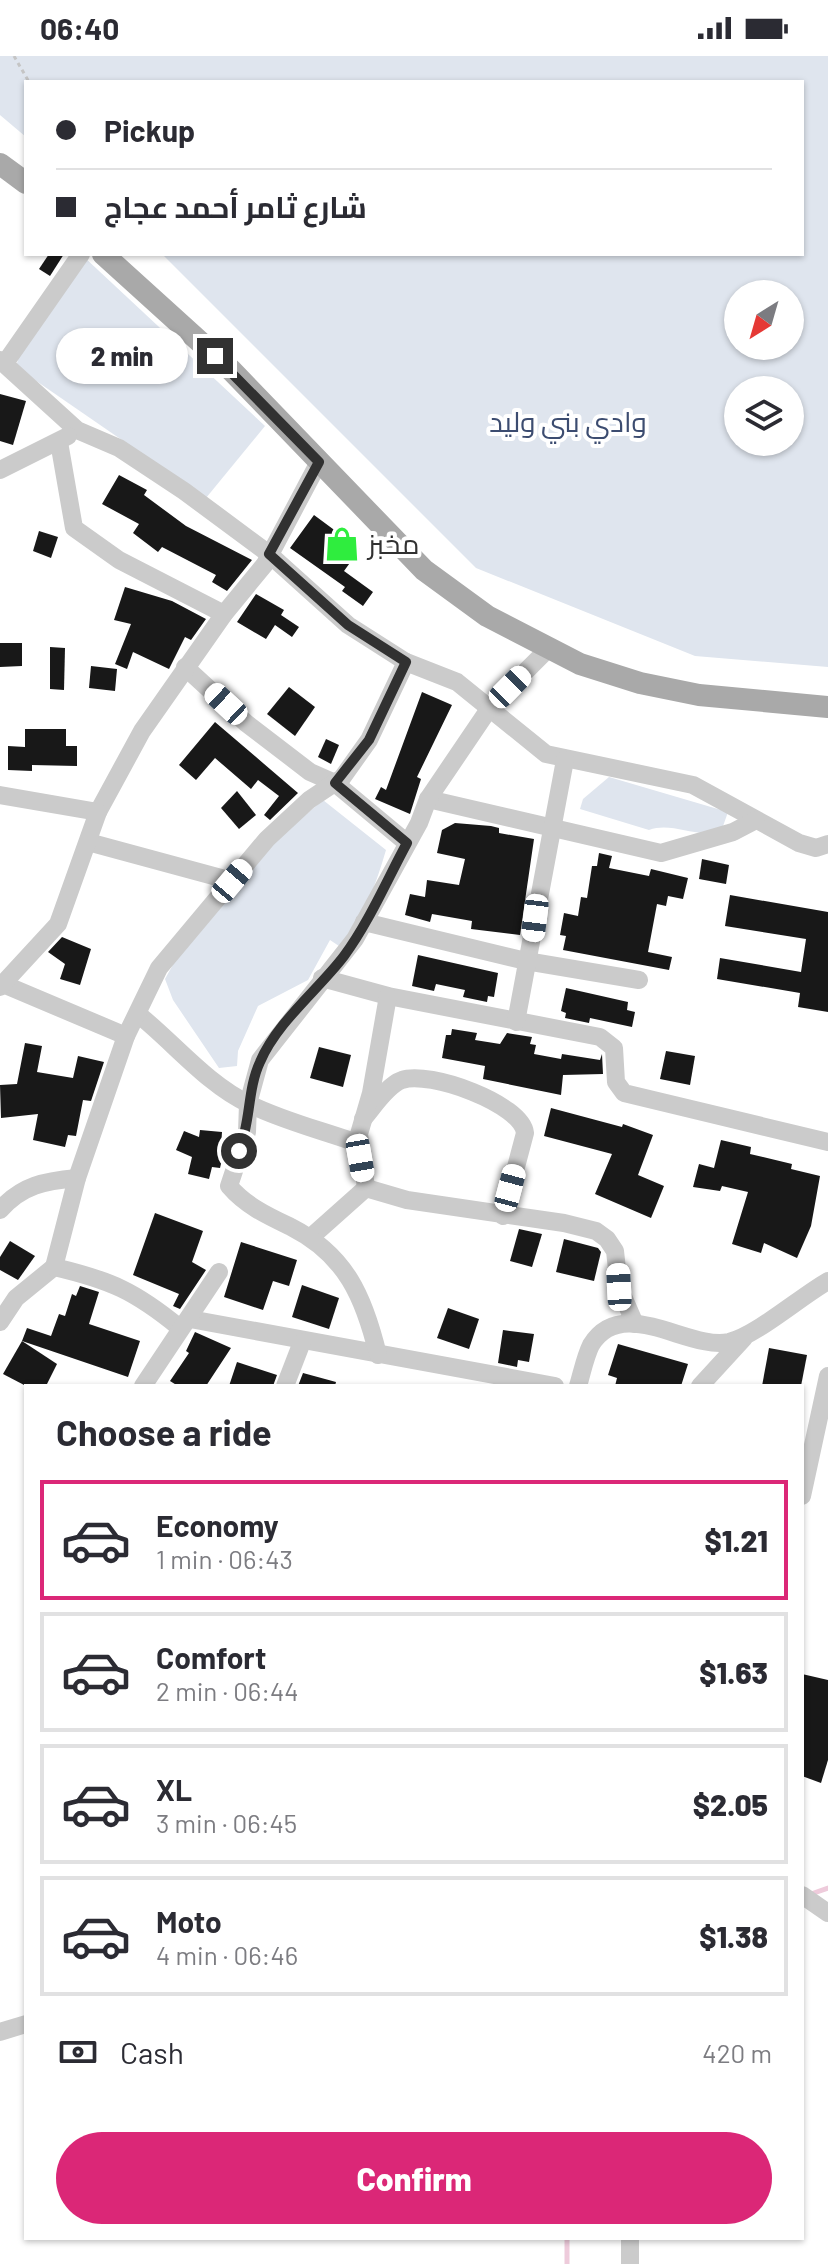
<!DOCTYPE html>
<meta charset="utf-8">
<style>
:root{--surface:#fff;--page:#f7f7f7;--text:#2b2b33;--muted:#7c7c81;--line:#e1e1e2;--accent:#db2777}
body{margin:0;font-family:Barlow,Cairo,sans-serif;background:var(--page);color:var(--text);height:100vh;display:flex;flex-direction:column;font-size:30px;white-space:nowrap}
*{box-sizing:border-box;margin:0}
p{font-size:26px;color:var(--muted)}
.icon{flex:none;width:44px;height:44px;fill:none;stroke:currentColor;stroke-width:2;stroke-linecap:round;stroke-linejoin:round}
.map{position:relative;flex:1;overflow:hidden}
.drawer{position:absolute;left:24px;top:1328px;width:780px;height:856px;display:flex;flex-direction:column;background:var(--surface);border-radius:0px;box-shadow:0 2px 6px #0004}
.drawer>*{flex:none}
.guide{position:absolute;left:24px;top:24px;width:780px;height:176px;border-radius:0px;box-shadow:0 2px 6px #0004;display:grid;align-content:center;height:176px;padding:0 32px;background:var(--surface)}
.needle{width:52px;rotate:217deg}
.buttons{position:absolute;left:724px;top:224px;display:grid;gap:16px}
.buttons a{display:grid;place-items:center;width:80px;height:80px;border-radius:50%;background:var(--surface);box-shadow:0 2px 6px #0004;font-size:40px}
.end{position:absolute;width:36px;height:36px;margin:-18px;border:10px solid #313131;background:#fff;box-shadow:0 0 0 4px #fff}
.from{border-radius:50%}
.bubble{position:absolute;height:56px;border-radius:28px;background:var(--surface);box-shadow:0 2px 6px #0004;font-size:26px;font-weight:800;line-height:56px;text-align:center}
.car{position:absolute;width:24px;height:48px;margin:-24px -12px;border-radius:10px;box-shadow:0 0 6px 2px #0007;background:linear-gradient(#fff 24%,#345 0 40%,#fff 0 76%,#345 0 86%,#fff 0)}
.guide b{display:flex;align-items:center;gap:28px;height:76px;font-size:30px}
.guide b+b{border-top:2px solid var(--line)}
.guide i{width:20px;height:20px;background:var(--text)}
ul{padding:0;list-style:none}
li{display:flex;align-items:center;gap:24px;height:120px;margin:0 16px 12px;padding:0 16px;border:4px solid var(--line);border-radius:0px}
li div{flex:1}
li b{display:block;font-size:30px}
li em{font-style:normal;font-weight:800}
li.active{border-color:var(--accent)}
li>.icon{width:72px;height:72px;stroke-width:1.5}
h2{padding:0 32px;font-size:36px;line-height:96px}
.pay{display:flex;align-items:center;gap:20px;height:88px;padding:0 32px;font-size:30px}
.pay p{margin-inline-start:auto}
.action{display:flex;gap:16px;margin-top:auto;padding:16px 32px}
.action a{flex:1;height:92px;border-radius:48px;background:var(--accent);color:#fff;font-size:32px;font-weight:800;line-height:92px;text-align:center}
.status{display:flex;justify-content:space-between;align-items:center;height:56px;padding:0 40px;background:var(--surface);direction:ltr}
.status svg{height:22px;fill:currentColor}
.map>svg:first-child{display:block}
.green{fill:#dfe5ee;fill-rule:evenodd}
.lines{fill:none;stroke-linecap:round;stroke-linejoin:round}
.stream{stroke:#eecbdb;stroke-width:5}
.building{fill:#181818}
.path{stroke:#c5c5c5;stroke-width:3;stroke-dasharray:4 4;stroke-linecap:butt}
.minor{stroke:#cbcbcb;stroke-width:18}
.major{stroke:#a9a9a9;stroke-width:22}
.route{stroke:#313131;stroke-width:10}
.labels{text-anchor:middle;stroke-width:8;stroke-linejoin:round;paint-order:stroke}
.park-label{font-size:28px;fill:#3c4c70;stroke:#fff}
.poi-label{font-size:28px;fill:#313131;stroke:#fff;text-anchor:start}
</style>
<div class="status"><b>06:40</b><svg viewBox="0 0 49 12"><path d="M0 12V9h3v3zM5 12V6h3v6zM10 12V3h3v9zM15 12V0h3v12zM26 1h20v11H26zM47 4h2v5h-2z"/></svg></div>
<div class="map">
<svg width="828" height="2208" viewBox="0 0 828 2208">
<rect width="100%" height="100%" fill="#fff"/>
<g class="green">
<path d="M0,0H828V611L695,600L476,512L162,198H802V26H26V81L0,59ZM790,238V290H738V238ZM738,334H790V386H738Z"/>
<path d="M83,200L265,370L206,442L16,311L25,278Z"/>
<path d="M609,721L728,756L722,773C699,785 674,765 649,774L580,753L583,743Z"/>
<path d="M323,744L386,794C377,824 363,869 339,890L330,884L308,924L258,950L238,995L237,1010L219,1012L173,944L165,923C202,853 262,795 323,744Z"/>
</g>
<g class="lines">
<g class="stream">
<path d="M811,1838L828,1832"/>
<path d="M567,2182V2208"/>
</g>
</g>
<g class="building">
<path d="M49,198H64L50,220L39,213Z"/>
<path d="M0,338L26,345L13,389L0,385Z"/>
<path d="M119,419L147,434L144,439L186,470L252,504L227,535L212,526L216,519L162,491L158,496L133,477L139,468L102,448Z"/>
<path d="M314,459L360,493L344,515L373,536L363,550L342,535L345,531L290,492Z"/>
<path d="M39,475L58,481L51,502L33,495Z"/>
<path d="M125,531L172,545L206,563L191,584L185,581L169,613L133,596L127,613L115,608L131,568L114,564Z"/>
<path d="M256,538L284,554L281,559L299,571L292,581L275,569L266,583L237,566Z"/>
<path d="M0,587H22V610L0,611Z"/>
<path d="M50,591L65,592L64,634L50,633Z"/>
<path d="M91,610L117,613L115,635L89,632Z"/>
<path d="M289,631L315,651L295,680L267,658Z"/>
<path d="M422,636L452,649L417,721L421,723L410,758L375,743L381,731L386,734Z"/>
<path d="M215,666L298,737L270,764L264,759L279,740L258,724L251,733L215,702L196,724L179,709Z"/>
<path d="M25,673H66V690H77V710L32,709V715L8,714V690L25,691Z"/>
<path d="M326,683L339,689L331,708L318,701Z"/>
<path d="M237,735L256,759L239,773L221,752Z"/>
<path d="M455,767L491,770L499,772V777L534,783L520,879L471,873L472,865L432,858L430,866L405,859L410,838L425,841L427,824L459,829L465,803L437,797L442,774Z"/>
<path d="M599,797L612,800L609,812L649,820L651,813L688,822L683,843L668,840L666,850L657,848L648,896L672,901L669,914L563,894L566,880L560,879L564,857L578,860L581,841L587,842L592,810H597Z"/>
<path d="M702,803L729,809L726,828L699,823Z"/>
<path d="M730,839L828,856V956L798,951L800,937L717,923L720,902L801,916L806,883L725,870Z"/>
<path d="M62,881L91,893L80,929L60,923L65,908L48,896Z"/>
<path d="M418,899L498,917L494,941L488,940L487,946L463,941L465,934L436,928L434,935L412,930Z"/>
<path d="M566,932L628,946L627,954L635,956L632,971L590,962L589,967L565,962L566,957L561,955Z"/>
<path d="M452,973L477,977L475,984L500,988L507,977L532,981L530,988L536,989L534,998L561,1003L562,998L600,1004L602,998L603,1018L563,1019L561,1039L483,1023L485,1010L442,1002L446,979H451Z"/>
<path d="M25,987L42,990L37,1016L73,1022L78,1000L104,1006L91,1045L83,1044L76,1080L68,1079L65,1091L33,1084L38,1058L1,1062L0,1029L17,1028Z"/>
<path d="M319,991L351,999L343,1031L310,1022Z"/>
<path d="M666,995L695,1000L690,1029L660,1023Z"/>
<path d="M551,1052L622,1071L623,1068L653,1079L638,1119L664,1130L651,1162L595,1138L612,1098L544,1080Z"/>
<path d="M200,1074L222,1076L221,1091H225L220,1112L212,1111L209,1123L188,1118L192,1101L176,1094L184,1075L199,1081Z"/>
<path d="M721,1084L751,1091L750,1098L792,1108L791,1113L820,1120L811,1170L797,1202L764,1187L761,1197L732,1188L748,1136L722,1130L720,1135L693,1131L699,1108L714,1112Z"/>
<path d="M155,1157L203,1175L192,1206L206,1214L180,1253L173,1250L179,1238L133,1219Z"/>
<path d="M519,1173L542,1178L532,1211L510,1205Z"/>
<path d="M564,1183L598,1192L601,1196L594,1225L556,1216Z"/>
<path d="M10,1185L35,1200L18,1224L0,1214V1201Z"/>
<path d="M241,1186L297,1204L289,1230L273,1225L263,1254L224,1241Z"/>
<path d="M302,1229L339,1242L329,1273L292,1261Z"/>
<path d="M80,1230L99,1236L89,1268L140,1285L128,1321L22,1285L27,1272L51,1280L59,1258L65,1260L72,1238L76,1240Z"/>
<path d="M448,1252L479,1263L469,1293L437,1282Z"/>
<path d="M503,1274L534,1278L529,1306L518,1304L517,1311L498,1307Z"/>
<path d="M195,1276L231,1292L206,1330H178L170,1325L189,1297L186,1295Z"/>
<path d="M22,1285L57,1308L46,1330H26L3,1318Z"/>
<path d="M618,1288L688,1308L681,1330H615L617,1322L608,1319Z"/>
<path d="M769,1292L807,1299L801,1330H762Z"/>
<path d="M237,1306L277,1319L273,1330H229Z"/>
<path d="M303,1317L336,1326L335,1330H298Z"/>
<path d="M802,1618L828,1624V1704L821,1727L802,1720Z"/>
</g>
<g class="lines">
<path class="path" d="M14,0L29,26"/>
<g class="minor">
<path d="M0,304L77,374L119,392L184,435L269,498L348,569L406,606L457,626L546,698L693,729L799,787L816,792L828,788"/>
<path d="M5,307L81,198"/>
<path d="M59,386L74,472L119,504L224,558"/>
<path d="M0,414L68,380"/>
<path d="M185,611L246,667L310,716L335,727L407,787"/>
<path d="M0,739L98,756L142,675L224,558L265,508L319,406"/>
<path d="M428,743L661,797L733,776L756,764"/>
<path d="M88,786L232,825"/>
<path d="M364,866L526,905L639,924"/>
<path d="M322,922L388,940L600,981L614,992L616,1026L624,1037L828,1086"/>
<path d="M3,928L126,980"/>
<path d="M0,931L58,868L98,756"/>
<path d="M139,959C175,988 207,1028 249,1048C283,1065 324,1075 360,1088"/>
<path d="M516,966L565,704"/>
<path d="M363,1063C373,1052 387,1029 402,1024C429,1014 522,1048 525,1077L503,1160"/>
<path d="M366,1132L359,1078L371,1037L388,940"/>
<path d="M0,1154C22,1129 45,1125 77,1122"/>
<path d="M311,1181L366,1132L407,1144L564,1167L596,1175L607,1183L615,1195L619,1231L635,1268"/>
<path d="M190,1263L555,1330"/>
<path d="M0,1266L16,1242L54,1211"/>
<path d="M180,1272C135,1235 110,1224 54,1211L77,1122L126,980L159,912L267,783L309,744L342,722L369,684L406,606"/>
<path d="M378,1299C364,1241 346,1199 291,1171C268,1160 246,1150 229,1130L247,1076L248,1048L260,1004L355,883L419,767L428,743L491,650L548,593"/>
<path d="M143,1330L219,1216"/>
<path d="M285,1330L302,1286"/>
<path d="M578,1330C582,1317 585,1301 591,1289C622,1238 689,1295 729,1286C757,1279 800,1241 828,1225"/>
<path d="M700,1330L744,1282"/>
<path d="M802,1440L828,1320"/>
<path d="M802,1839L828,1857"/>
<path d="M0,1976L26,1968"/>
<path d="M630,2208V2182"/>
</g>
<g class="major">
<path d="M0,108L26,127"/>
<path d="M103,198L231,314L424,514L487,560L580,608L640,627L699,639L828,651"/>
</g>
</g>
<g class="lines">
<path class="route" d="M215,300L319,406L269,498L348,569L406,606L369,684L335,727L407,787C387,824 369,866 344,900C319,933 277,966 260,1006C247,1034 251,1066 239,1095"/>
</g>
<defs>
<g id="shop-bare" transform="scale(2.76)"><path d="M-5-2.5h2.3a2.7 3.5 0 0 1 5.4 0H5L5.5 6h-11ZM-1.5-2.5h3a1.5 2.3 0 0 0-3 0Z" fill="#2fed3e" stroke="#fff" stroke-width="2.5" paint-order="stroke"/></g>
</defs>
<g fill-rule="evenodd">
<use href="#shop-bare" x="342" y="488"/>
</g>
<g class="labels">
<g class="park-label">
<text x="568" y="376">وادي بني وليد</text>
</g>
<g class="poi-label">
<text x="368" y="498">مخبز</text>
</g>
</g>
</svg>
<div class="buttons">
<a><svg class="needle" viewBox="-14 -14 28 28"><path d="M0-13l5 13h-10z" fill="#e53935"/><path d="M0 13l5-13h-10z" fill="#7c7c81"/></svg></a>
<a><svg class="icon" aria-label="layers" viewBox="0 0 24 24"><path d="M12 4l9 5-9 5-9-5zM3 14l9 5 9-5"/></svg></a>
</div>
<i class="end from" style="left:239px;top:1095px"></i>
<i class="end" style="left:215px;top:300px"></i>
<div class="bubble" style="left:56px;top:272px;width:132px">2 min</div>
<i class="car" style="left:510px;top:631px;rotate:45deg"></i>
<i class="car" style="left:226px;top:648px;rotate:313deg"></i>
<i class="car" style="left:232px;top:825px;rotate:40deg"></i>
<i class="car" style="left:535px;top:862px;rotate:187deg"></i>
<i class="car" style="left:360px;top:1102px;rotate:170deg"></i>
<i class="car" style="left:510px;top:1132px;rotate:15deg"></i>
<i class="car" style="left:619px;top:1231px;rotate:357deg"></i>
<div class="guide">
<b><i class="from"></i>Pickup</b>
<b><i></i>شارع ثامر أحمد عجاج</b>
</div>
<section class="drawer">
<h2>Choose a ride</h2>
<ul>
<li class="active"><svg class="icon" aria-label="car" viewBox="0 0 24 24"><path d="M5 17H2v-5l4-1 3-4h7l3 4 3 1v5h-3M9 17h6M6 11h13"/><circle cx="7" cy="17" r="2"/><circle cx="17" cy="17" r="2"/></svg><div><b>Economy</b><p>1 min · 06:43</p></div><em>$1.21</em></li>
<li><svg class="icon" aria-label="car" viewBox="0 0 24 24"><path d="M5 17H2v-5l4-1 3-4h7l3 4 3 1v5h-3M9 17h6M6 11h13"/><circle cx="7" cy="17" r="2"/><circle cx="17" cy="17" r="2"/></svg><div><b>Comfort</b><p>2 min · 06:44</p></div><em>$1.63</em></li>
<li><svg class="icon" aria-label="car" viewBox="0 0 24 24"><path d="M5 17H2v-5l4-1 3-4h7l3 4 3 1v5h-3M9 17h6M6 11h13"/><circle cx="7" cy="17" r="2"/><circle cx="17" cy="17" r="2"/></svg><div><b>XL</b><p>3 min · 06:45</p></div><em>$2.05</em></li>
<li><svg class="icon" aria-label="car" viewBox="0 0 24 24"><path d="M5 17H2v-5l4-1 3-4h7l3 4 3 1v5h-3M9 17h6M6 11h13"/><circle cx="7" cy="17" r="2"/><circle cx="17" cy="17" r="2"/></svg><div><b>Moto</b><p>4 min · 06:46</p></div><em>$1.38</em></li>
</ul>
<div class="pay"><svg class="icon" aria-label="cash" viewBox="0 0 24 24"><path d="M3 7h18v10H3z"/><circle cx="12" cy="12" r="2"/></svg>Cash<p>420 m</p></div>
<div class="action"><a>Confirm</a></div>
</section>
</div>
